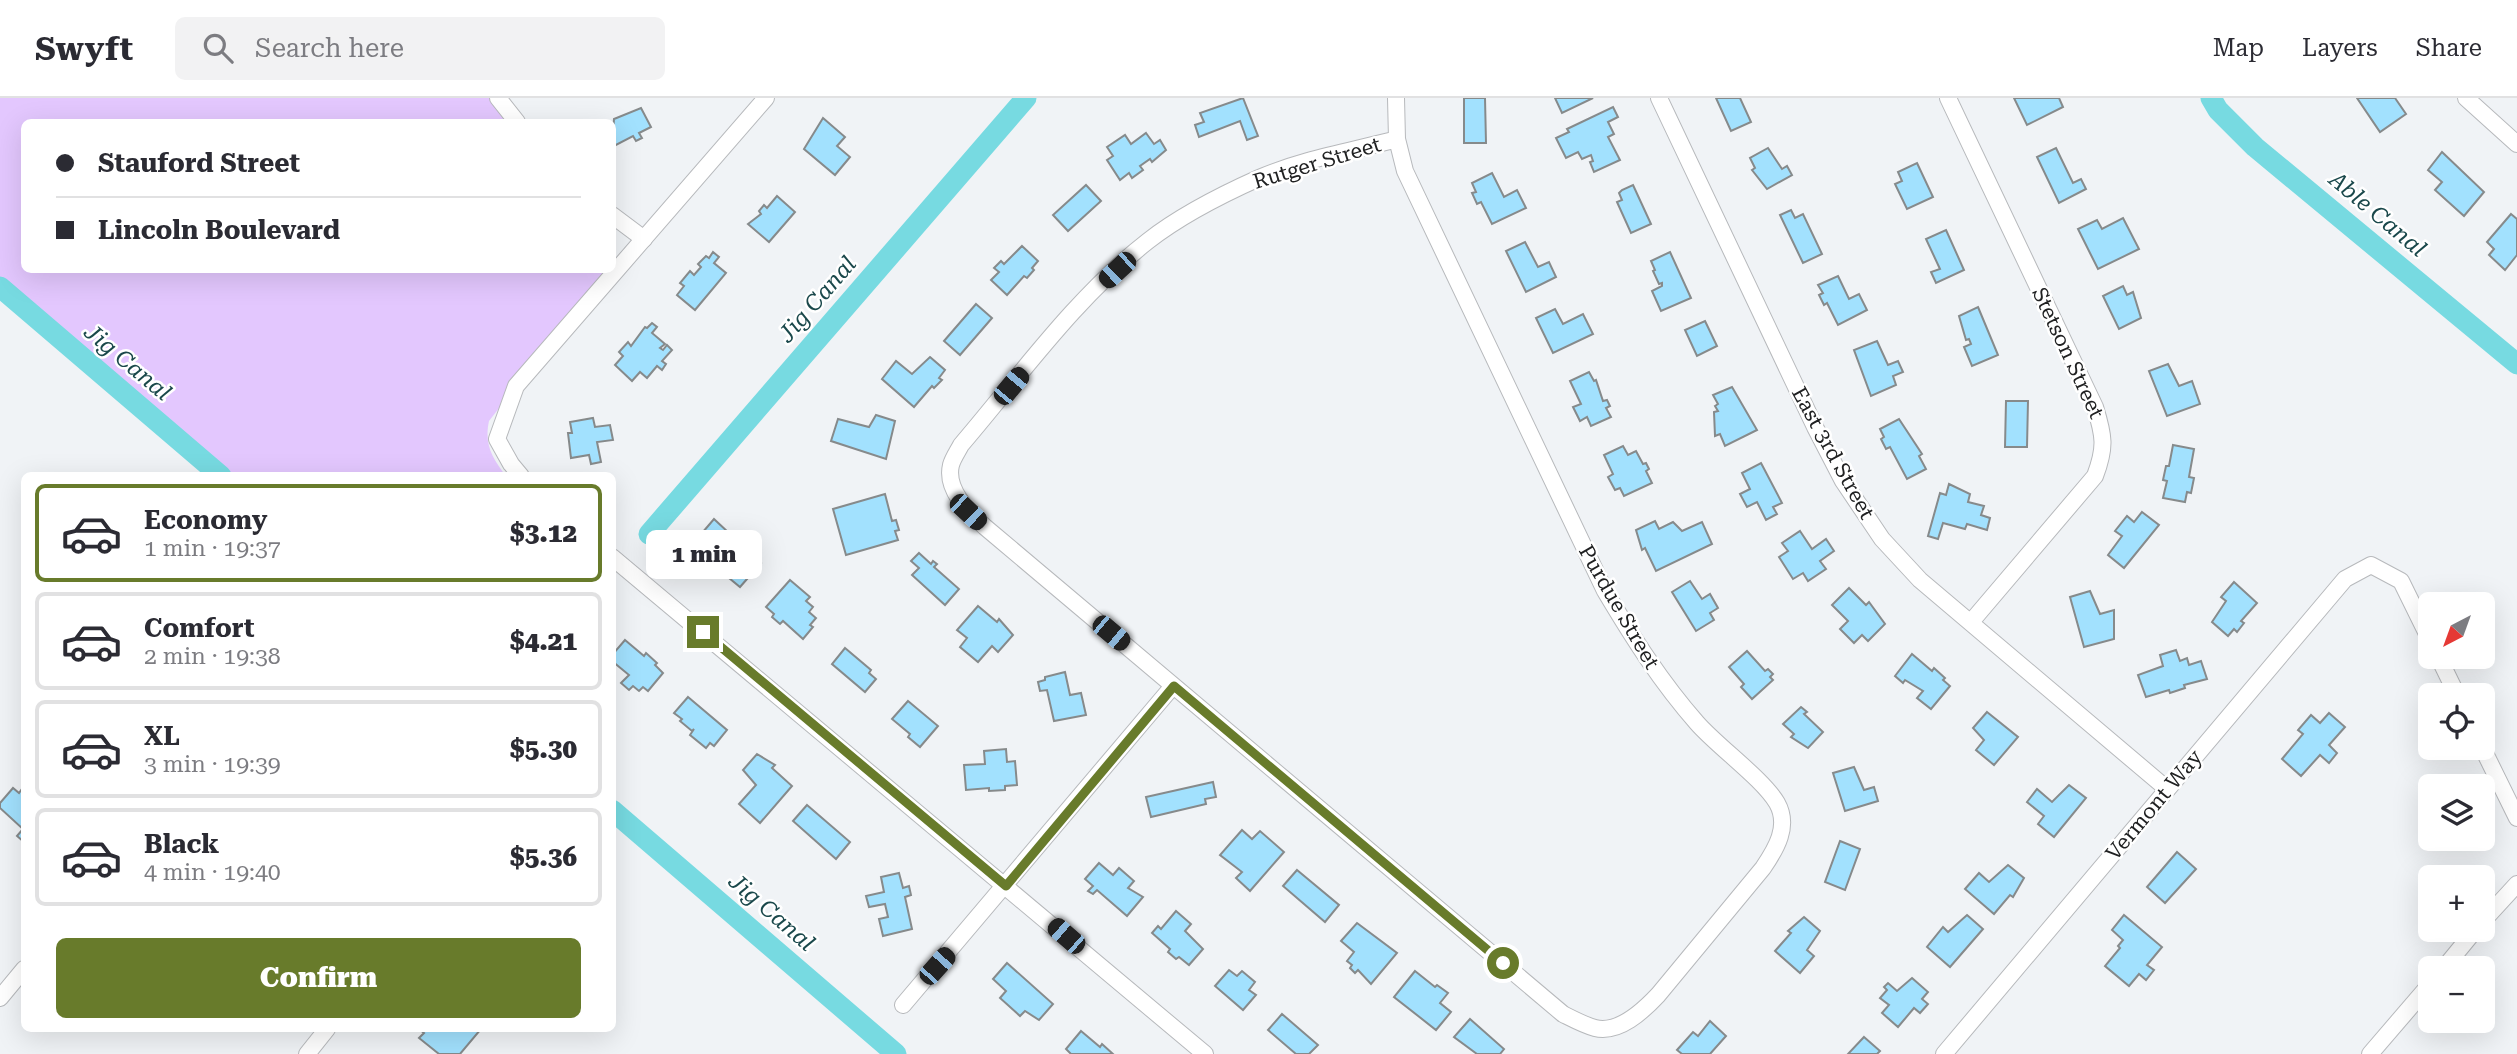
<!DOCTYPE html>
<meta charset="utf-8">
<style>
:root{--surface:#fff;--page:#f2f2f3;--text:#2b2b33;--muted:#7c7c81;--line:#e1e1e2;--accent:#687b2b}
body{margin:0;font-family:"Roboto Serif",serif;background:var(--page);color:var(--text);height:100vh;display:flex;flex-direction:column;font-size:26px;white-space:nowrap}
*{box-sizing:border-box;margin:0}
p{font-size:23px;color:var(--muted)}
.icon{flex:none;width:38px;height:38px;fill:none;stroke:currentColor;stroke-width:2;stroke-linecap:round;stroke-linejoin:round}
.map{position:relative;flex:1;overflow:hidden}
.panel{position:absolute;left:21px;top:374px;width:595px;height:560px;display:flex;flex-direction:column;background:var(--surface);border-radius:10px;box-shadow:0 7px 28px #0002}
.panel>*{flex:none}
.banner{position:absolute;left:21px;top:21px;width:595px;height:154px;border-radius:10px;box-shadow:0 7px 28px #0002;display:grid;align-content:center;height:154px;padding:0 35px;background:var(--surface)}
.needle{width:46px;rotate:221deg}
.controls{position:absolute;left:2418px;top:494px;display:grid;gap:14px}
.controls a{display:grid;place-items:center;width:77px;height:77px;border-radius:10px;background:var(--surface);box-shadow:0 7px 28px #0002;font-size:35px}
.end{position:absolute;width:32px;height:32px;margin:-16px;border:9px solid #687b2b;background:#fff;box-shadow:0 0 0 4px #fff}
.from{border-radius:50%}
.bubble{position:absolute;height:49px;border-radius:10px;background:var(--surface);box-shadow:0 7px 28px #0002;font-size:23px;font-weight:800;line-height:49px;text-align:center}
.car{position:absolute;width:21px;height:42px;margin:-21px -10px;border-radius:9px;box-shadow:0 0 5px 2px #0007;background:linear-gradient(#222 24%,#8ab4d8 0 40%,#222 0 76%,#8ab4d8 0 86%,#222 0)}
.banner b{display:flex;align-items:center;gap:24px;height:66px;font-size:26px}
.banner b+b{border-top:2px solid var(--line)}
.banner i{width:18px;height:18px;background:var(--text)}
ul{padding:12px 0 0;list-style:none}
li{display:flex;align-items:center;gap:21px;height:98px;margin:0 14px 10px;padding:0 21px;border:4px solid var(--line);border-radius:10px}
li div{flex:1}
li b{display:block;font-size:26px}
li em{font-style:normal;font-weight:800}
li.selected{border-color:var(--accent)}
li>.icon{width:63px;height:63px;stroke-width:1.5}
.action{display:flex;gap:14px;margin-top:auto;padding:14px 35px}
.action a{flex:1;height:80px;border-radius:10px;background:var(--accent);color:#fff;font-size:28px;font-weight:800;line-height:80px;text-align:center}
header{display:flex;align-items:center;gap:42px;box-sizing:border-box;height:98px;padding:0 35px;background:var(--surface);border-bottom:2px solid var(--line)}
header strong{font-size:33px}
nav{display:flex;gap:38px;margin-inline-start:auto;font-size:24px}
.search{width:490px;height:63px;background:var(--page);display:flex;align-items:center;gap:18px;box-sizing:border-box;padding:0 24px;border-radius:10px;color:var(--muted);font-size:26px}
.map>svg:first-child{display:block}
.green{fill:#e3c7fe}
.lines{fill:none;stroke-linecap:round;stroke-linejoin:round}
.canal{stroke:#77dae1;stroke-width:21}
.building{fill:#a2e1fe;stroke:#868a8b;stroke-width:2}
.minor-casing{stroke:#b7b9bc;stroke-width:18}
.minor{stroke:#fff;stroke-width:16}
.route{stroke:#687b2b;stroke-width:9}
.labels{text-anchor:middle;stroke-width:5;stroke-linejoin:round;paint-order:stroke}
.street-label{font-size:21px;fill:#202122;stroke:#fff}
.water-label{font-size:23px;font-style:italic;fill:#1a484b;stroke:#fff}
</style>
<header>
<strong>Swyft</strong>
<div class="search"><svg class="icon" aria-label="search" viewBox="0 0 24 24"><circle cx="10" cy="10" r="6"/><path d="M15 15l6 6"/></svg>Search here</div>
<nav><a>Map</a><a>Layers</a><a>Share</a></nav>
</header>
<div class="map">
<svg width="2517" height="956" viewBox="0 0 2517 956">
<rect width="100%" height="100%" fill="#f0f3f6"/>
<path class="green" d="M0,0H489L508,24H24V172H606L489,323C484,346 492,360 506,378H215L0,191Z"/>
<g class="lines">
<g class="canal">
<path d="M2211,0L2218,12L2255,49L2517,266"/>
<path d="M0,189L221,378"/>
<path d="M649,436L1026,0"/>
<path d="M612,712L896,956"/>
</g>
</g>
<g class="building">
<path d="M1243,0L1258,38L1247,42L1240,23L1199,39L1195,27L1204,24L1200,15Z"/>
<path d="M1464,0H1485L1486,45H1464Z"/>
<path d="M1555,0H1593L1562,15Z"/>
<path d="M1716,0H1740L1751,24L1731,33Z"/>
<path d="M2014,0H2059L2063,9L2027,27Z"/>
<path d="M2357,0H2395L2406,16L2380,34Z"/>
<path d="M1613,9L1618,19L1608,24L1614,36L1608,39L1620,62L1594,74L1590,64L1593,63L1591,57L1582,61L1578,54L1566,60L1556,40L1569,34L1567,31Z"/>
<path d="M641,10L651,29L639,35L642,40L636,43L633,38L612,49L614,21Z"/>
<path d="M823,20L845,39L837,48L850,59L835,77L804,51Z"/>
<path d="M1146,35L1154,46L1160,42L1166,52L1152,64L1150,61L1140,68L1143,72L1132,80L1129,75L1120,82L1107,62L1113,58L1107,49L1125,37L1131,46Z"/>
<path d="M1768,50L1782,71L1787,68L1792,77L1767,91L1752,72L1755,70L1750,60Z"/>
<path d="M2056,50L2073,85L2081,81L2086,91L2059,105L2037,59Z"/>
<path d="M2442,54L2484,94L2464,118L2435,92L2442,84L2428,72Z"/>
<path d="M1917,65L1933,99L1907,111L1895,86L1902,83L1898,74Z"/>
<path d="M1492,75L1504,99L1517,92L1526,110L1492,126L1481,104L1477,106L1472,95L1476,94L1472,85Z"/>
<path d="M1086,87L1101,103L1068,133L1053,117Z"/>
<path d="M1633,87L1651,126L1631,135L1617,104L1622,102L1619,95L1622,92Z"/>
<path d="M777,98L795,114L769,144L748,126L761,116L759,113L764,107L767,110Z"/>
<path d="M1791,112L1795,120L1803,116L1822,156L1803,165L1780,117Z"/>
<path d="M2511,116L2517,121V157L2505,172L2489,157L2494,151L2487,144Z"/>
<path d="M2123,120L2139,151L2098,171L2078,131L2097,122L2102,131Z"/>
<path d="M1946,132L1964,172L1936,185L1931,174L1940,171L1926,141Z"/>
<path d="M1525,144L1538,169L1549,164L1556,179L1526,194L1506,153Z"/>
<path d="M1022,148L1038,163L1032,170L1034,172L1027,180L1024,178L1007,197L991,182L999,174L994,170L1001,163L1004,166Z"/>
<path d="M713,154L719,159L714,165L726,175L695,212L677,197L684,188L680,185L690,173L694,177L701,169L698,166L706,158L709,160Z"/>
<path d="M1670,154L1691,200L1661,213L1652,193L1662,188V185L1659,186L1653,173L1655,172L1651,163Z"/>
<path d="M1838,178L1849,201L1859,196L1867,212L1838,227L1827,205L1824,207L1819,197L1823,195L1818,187Z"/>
<path d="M2123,188L2127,197L2133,194L2141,220L2119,231L2103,198Z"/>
<path d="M976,206L992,220L960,257L944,243Z"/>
<path d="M1978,209L1998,257L1972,268L1964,249L1971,246L1969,241L1966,242L1959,218Z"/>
<path d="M1555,211L1563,226L1583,216L1593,236L1553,255L1536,220Z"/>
<path d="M1705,223L1717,248L1697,258L1685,232Z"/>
<path d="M652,225L657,229L652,235L665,246L660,250L663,252L667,247L672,252L662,263L666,266L662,272L657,268L647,280L640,274L632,283L615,267L623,258L619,254L628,244L631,248L645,229L647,230Z"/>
<path d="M1877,243L1888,267L1898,263L1903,274L1893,278L1896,287L1871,298L1854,252Z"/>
<path d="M930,259L945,272L939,280L942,282L934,290L932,288L914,309L882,281L896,263L912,276Z"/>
<path d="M2168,266L2179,288L2192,283L2200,306L2167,318L2149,273Z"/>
<path d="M1589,274L1594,283L1596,282L1603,303L1607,302L1610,308L1606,310L1611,319L1591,328L1587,319L1580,323L1573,309L1581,306L1570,283Z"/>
<path d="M1732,289L1757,332L1725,348L1720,336L1715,338L1714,314L1718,313L1715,308L1718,306L1713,297Z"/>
<path d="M2006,303H2028L2027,349H2005Z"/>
<path d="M876,317L895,323L886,361L831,343L838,321L869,329Z"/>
<path d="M593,320L595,329L610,327L613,342L597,344L601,364L591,366L589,357L571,360L568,335H572L570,324Z"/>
<path d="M1899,321L1922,356L1919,358L1926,371L1907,381L1890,349L1886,351L1881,341L1884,339L1880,331Z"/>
<path d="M2173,347L2194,351L2189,379L2194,380L2191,395L2187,394L2185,404L2163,400L2167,383L2163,382L2166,368H2169Z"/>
<path d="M1623,348L1628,357L1636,353L1643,366L1646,365L1649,371L1646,373L1652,385L1624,398L1620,390L1615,392L1608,379L1613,376L1604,357Z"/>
<path d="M1761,365L1782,405L1773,409L1777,416L1766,422L1757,404L1747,409L1740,396L1750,391L1742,375Z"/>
<path d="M1949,386L1970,396L1968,404L1984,408L1981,417L1990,420L1987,432L1967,426L1965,431L1943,425L1938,441L1928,438L1940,395L1946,397Z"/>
<path d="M885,396L892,423L896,422L899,432L895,433L898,442L846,457L833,411Z"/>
<path d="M2142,414L2159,427L2124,470L2108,457L2122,438L2115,433L2127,418L2134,424Z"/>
<path d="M714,421L761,465L740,489L712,466L710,469L706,466L709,463L691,448Z"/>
<path d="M1655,423L1659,431L1673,424L1682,433L1702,424L1712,446L1656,473L1645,450L1642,452L1636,432Z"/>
<path d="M1800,433L1812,451L1826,441L1834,453L1820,463L1826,471L1808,483L1803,475L1793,481L1779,459L1788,453L1782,445Z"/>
<path d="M919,455L931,466L933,463L937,466L934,469L959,491L945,507L912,477L919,470L911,463Z"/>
<path d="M790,482L810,499L806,503L813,509L809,514L816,520L810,527L813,529L803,541L783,523L780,526L772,519L774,516L766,509Z"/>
<path d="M1690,483L1702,501L1710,496L1718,510L1710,515L1714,522L1696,533L1672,494Z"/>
<path d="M2234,484L2257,505L2241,523L2244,525L2237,534L2234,531L2228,538L2212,524L2226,503L2221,499Z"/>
<path d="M1849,490L1866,507L1869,504L1885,526L1868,543L1862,537L1854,545L1840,531L1848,523L1832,507Z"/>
<path d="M2090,493L2100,516L2114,512V541L2084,549L2070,499Z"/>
<path d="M978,508L997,524L999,521L1013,537L998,554L992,548L978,564L960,549L967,540L957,532Z"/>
<path d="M625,542L644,558L646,555L657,565L655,567L663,575L648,593L643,589L639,593L633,588L629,592L621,585L629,577L612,563V557Z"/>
<path d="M845,550L871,572L869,575L876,581L865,594L832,566Z"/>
<path d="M2176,552L2180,563L2187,560L2189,567L2201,563L2207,581L2184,587L2185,590L2170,595L2169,592L2146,599L2138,577L2163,568L2160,557Z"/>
<path d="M1747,553L1765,573L1768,571L1773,576L1770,579L1773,582L1752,601L1741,589L1744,586L1729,569Z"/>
<path d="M1912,556L1932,573L1934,570L1945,580L1943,582L1950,588L1931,611L1917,600L1923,593L1905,582L1903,585L1895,578Z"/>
<path d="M1065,574L1070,597L1081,595L1086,617L1054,623L1047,592L1040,593L1038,584L1045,582V579Z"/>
<path d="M688,599L727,632L714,648L710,645L706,650L690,637L694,631L692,633L680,623L682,621L674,615Z"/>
<path d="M908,603L938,628L920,649L908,639L910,636L892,621Z"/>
<path d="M1801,609L1807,614L1804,616L1823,634L1808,650L1791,639L1794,636L1783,626Z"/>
<path d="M1987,614L2018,639L1994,667L1976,652L1984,642L1973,630Z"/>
<path d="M2329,615L2345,629L2329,647L2337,655L2329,665L2320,657L2301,678L2282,661L2303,636L2298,632L2311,617L2320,625Z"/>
<path d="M1006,651L1007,664L1015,663L1017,687L1005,688V692L989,693V690L966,692L964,667L985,666L984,653Z"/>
<path d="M757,656L775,667L772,670L792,688L760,725L739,706L756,687L743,672Z"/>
<path d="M1854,669L1864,692L1874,689L1878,703L1845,713L1833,675Z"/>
<path d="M1213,684L1216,699L1205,701L1206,706L1151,719L1146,699Z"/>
<path d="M2069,687L2086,700L2054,739L2038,726L2044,718L2027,704L2037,691L2052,704Z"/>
<path d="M24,688V744L17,738L23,731L0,710V705L13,690L19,695Z"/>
<path d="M807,707L850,744L836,761L793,723Z"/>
<path d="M1242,732L1252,741L1260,733L1284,754L1250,793L1236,780L1242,774L1220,757Z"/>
<path d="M1840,743L1860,751L1845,792L1825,784Z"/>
<path d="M2177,754L2196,771L2165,805L2147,789Z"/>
<path d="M1099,765L1113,777L1119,770L1134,783L1128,790L1143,799L1127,818L1097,792L1093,796L1088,793L1093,788L1085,781Z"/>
<path d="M2008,767L2024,780L2013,799L2010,797L1994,816L1965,791L1979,775L1989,784Z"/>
<path d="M1297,772L1339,807L1325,824L1283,788Z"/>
<path d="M899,775L903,790L909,788L911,797L905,799L912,831L883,838L879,821L888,819L885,806L869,809L866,798L884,794L881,779Z"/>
<path d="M1176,813L1191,826L1185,833L1203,851L1189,867L1179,859L1176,861L1168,854L1170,851L1152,835L1158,828L1161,831Z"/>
<path d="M1967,817L1983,831L1950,869L1927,849L1943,829L1948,834Z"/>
<path d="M2124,817L2162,849L2147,867L2154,872L2146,882L2139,876L2129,888L2105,868L2120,850L2118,848L2123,842L2112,832Z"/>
<path d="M1804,819L1820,833L1807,852L1814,858L1800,875L1775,853L1791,835L1788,833Z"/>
<path d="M1357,825L1397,855L1371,886L1358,872L1355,875L1350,870L1352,867L1347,863L1354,854L1341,843Z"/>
<path d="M1007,865L1053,906L1039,922L1025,913L1020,918L1000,900L1006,893L993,881Z"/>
<path d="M1229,872L1237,878L1242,873L1255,884L1249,892L1256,897L1243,912L1215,888Z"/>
<path d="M1415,873L1435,889L1437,887L1448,895L1440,905L1451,914L1436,932L1394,899Z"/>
<path d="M1912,880L1928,894L1922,901L1928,906L1920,915L1914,910L1898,929L1882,915L1889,907L1880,900L1887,892L1884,889L1888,885L1897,893Z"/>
<path d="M1282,916L1318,947L1309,956H1296L1268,932Z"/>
<path d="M1470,921L1504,951L1500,956H1477L1454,939Z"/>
<path d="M1710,923L1726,938L1710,956H1682L1677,952L1693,934L1698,938Z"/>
<path d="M419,931H481L460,956H439L419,940L424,935Z"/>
<path d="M1081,933L1100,949L1102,946L1113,956H1071L1066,951Z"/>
<path d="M1864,939L1880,953L1877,956H1848Z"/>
</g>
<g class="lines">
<g class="minor-casing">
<g id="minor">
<path d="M498,0L517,24"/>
<path d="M1396,0L1397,41L1405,73L1605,493C1633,540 1661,584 1697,625C1718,649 1763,681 1777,705C1790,728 1776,751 1763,770L1658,897C1643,913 1619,936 1595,930C1584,927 1573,921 1563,916L985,429C969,414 945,392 951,367C953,360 958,353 961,347C1020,278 1076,199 1148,143C1181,117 1221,97 1259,80C1303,61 1352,53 1397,41"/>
<path d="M1659,0L1815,329L1843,383L1882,441L1920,482L2167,691"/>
<path d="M1948,0L2095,309C2104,338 2106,349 2095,378L1971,524"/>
<path d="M2466,0L2517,46"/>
<path d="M612,117L644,141"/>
<path d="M521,378L511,366L497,341L516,288L766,0"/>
<path d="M612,459L1205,956"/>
<path d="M2438,558L2457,597"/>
<path d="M2482,649L2517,720"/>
<path d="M2483,823L2517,786"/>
<path d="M2444,870L2476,831"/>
<path d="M0,900L24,871"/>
<path d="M903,907L1173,588"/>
<path d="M307,956L327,931"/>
<path d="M1944,956L2345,481L2371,467L2401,483L2431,544"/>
<path d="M2370,956L2431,885"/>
</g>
</g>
<use href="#minor" class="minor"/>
</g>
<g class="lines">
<path class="route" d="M703,534L1006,788L1174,588L1503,865"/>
</g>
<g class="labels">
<g class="street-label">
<text transform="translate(1317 65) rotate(-17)" y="7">Rutger Street</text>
<text transform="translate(2068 255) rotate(65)" y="7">Stetson Street</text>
<text transform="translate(1833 355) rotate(61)" y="7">East 3rd Street</text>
<text transform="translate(1619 509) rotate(60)" y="7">Purdue Street</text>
<text transform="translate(2154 707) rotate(-50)" y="7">Vermont Way</text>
</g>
<g class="water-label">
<text transform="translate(2378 116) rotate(40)" y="8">Able Canal</text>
<text transform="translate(817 201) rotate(-49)" y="8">Jig Canal</text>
<text transform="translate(128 264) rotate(40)" y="8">Jig Canal</text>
<text transform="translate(772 814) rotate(41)" y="8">Jig Canal</text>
</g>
</g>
</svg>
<div class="controls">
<a><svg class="needle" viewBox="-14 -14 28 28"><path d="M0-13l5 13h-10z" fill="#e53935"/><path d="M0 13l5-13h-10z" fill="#7c7c81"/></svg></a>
<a><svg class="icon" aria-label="locate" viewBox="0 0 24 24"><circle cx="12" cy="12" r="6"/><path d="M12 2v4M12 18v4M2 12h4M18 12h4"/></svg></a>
<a><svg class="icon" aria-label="layers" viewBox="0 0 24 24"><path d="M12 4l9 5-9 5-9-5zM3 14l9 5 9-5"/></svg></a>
<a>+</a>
<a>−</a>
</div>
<i class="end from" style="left:1503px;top:865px"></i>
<i class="end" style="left:703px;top:534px"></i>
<div class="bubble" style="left:646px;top:432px;width:116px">1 min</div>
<i class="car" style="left:1117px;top:172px;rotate:227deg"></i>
<i class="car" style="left:1011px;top:288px;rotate:40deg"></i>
<i class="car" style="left:968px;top:414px;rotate:133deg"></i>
<i class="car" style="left:1111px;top:535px;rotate:130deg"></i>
<i class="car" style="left:1066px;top:838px;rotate:311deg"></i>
<i class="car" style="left:937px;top:868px;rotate:42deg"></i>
<div class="banner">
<b><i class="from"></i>Stauford Street</b>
<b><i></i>Lincoln Boulevard</b>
</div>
<section class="panel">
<ul>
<li class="selected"><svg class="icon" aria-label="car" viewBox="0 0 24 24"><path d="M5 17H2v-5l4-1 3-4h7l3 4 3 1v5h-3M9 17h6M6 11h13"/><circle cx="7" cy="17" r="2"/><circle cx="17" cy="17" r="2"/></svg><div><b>Economy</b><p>1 min · 19:37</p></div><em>$3.12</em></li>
<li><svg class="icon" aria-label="car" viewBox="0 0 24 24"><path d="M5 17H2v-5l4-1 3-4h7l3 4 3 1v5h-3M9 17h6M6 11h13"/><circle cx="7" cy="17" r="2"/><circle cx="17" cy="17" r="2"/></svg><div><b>Comfort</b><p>2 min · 19:38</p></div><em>$4.21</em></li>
<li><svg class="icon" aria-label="car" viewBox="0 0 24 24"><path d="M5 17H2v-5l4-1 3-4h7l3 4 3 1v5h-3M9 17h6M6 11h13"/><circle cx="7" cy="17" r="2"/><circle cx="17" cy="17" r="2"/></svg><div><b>XL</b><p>3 min · 19:39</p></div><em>$5.30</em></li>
<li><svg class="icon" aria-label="car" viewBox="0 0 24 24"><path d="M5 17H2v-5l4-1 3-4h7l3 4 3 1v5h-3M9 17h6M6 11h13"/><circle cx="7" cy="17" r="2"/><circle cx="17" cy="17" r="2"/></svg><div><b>Black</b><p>4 min · 19:40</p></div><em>$5.36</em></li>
</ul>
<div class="action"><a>Confirm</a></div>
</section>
</div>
